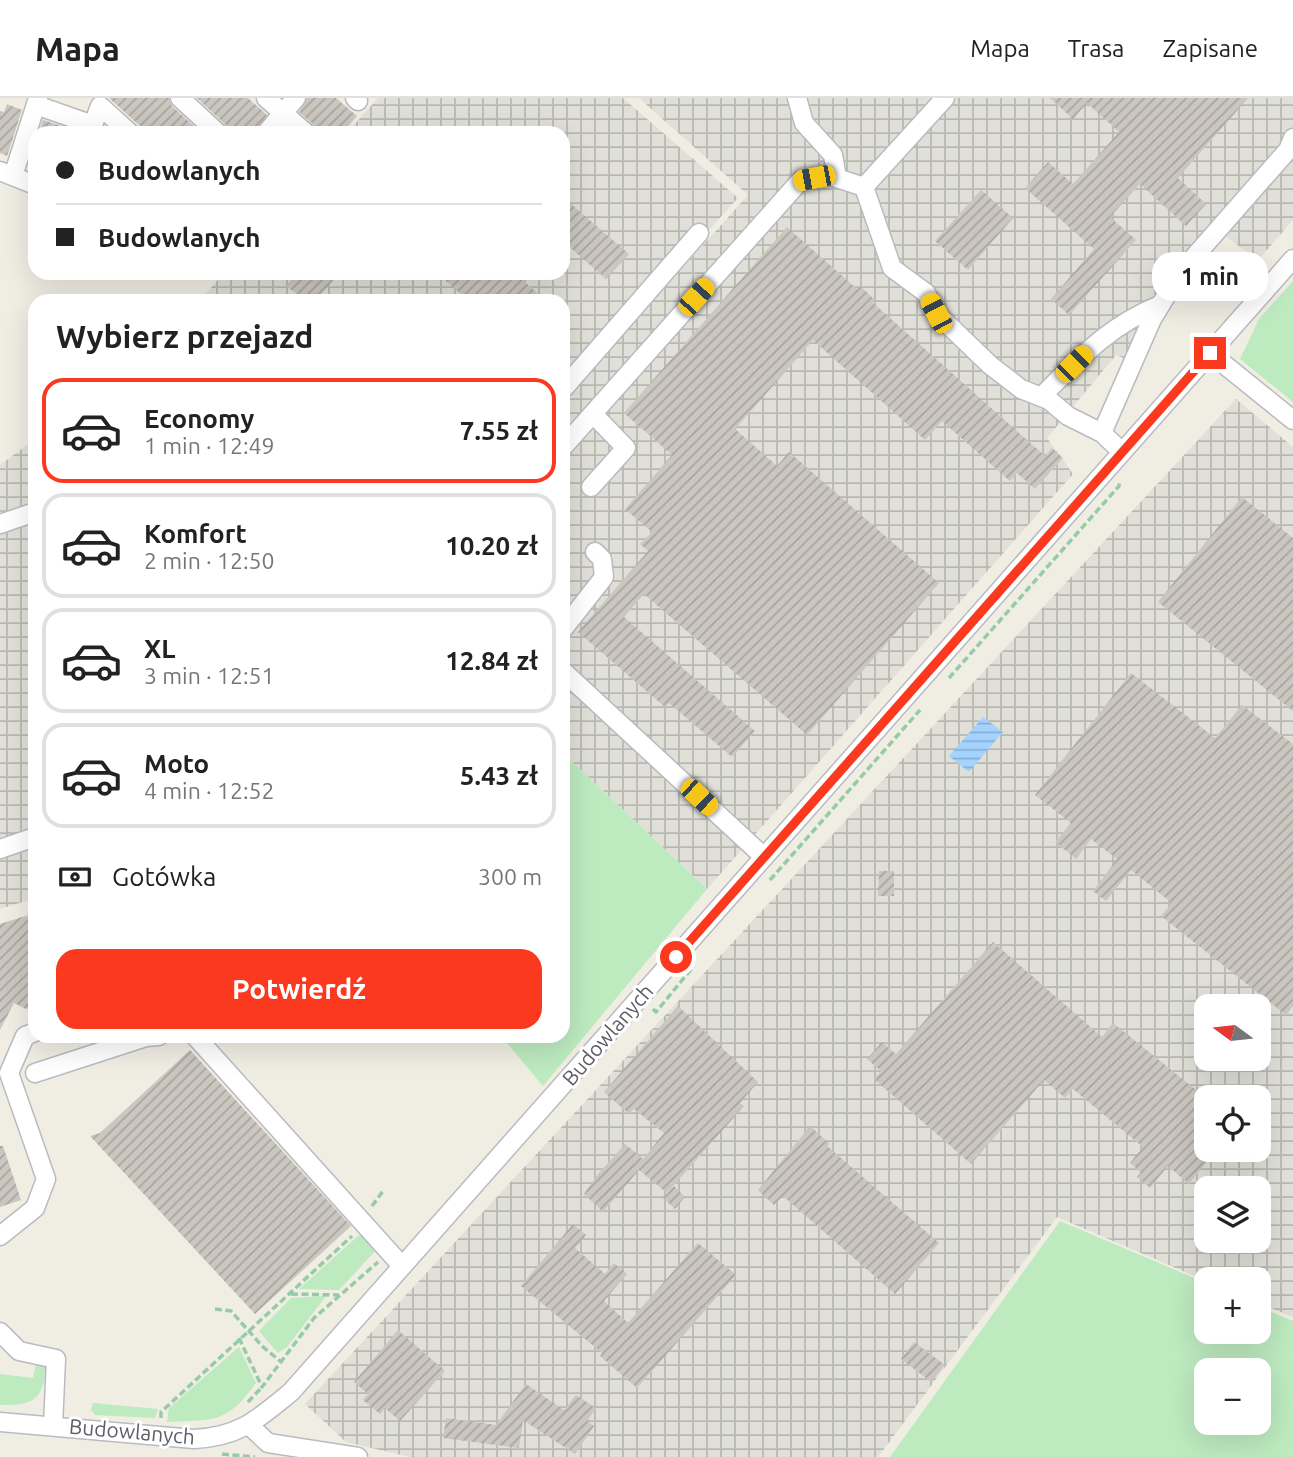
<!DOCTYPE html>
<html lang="pl">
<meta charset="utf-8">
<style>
:root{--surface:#fff;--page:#f6f6f6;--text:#222;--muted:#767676;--line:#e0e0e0;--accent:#fb391e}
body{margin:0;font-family:Ubuntu,sans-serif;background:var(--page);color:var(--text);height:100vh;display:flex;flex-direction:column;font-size:26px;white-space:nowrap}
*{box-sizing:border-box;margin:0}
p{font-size:23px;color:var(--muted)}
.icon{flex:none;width:38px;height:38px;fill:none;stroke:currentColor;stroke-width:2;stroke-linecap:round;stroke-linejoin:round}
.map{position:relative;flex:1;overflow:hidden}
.details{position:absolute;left:28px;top:196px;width:542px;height:749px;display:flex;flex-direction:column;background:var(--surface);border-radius:21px;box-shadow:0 7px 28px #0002}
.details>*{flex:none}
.banner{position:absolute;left:28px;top:28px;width:542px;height:154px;border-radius:21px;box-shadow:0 7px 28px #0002;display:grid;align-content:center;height:154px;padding:0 28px;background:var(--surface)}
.needle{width:46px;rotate:285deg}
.fabs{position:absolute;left:1194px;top:896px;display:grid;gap:14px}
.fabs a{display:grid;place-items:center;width:77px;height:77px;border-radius:14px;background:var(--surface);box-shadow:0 7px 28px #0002;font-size:35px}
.end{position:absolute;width:32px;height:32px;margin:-16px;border:9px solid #fb391e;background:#fff;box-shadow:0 0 0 4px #fff}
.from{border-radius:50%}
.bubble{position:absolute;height:49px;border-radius:21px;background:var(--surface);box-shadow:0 7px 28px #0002;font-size:23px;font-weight:700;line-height:49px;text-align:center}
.car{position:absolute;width:21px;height:42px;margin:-21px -10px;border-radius:9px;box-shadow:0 0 5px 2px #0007;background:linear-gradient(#f5c518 24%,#345 0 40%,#f5c518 0 76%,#345 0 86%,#f5c518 0)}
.banner b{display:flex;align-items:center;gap:24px;height:66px;font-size:26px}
.banner b+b{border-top:2px solid var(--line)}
.banner i{width:18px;height:18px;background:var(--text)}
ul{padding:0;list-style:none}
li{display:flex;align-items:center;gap:21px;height:105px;margin:0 14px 10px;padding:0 14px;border:4px solid var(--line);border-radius:21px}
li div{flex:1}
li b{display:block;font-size:26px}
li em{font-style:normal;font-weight:700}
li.current{border-color:var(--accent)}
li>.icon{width:63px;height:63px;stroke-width:1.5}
h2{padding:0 28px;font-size:32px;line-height:84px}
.pay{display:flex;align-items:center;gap:18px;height:77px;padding:0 28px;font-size:26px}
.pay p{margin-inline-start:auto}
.primary-button{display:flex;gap:14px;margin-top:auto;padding:14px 28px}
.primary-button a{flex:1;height:80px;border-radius:21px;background:var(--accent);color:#fff;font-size:28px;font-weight:700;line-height:80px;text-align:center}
header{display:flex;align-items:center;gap:42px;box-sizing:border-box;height:98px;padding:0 35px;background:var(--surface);border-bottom:2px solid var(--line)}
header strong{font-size:33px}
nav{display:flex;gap:38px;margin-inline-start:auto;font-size:24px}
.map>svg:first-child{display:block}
.industrial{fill:url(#industrial-grid);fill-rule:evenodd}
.green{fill:#bdeabf;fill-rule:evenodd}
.water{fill:url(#water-rules)}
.building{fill:url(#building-hatch)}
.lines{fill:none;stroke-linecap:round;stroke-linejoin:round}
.minor-casing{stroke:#b8bbc1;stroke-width:21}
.path{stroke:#95cba7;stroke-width:3.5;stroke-dasharray:7 3.5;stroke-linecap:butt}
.minor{stroke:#fff;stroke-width:18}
.route{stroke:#fb391e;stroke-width:9}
.labels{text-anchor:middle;stroke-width:6;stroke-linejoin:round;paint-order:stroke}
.street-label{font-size:21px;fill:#5b5f65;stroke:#fff}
</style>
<header>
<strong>Mapa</strong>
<nav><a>Mapa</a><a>Trasa</a><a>Zapisane</a></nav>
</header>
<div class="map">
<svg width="1293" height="1359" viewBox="0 0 1293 1359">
<defs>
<pattern id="industrial-grid" width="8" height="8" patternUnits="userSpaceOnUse" patternTransform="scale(1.75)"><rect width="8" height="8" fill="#e0dfd8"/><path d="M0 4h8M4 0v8" fill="none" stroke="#b9b8b3"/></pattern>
<pattern id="water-rules" width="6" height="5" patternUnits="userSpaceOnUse" patternTransform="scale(1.75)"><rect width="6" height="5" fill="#a4d3ff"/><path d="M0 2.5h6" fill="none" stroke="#89aed2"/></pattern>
<pattern id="building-hatch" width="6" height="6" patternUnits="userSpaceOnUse" patternTransform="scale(1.75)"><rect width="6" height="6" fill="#cbc7c0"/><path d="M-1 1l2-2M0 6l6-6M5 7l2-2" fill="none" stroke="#a8a5a0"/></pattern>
</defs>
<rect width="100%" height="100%" fill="#f0ede3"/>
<g class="industrial">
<path d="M378,0H623L738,100L564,291V203H199L224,175H564V35H347Z"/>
<path d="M639,0H1293V122L1258,162L1225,138L1173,200L1140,267L1116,257L1047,340L1073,376L707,791L564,656V302L748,97Z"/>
<path d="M1236,301L1293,349V1219L1258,1205V1181L1206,1183L1057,1119L878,1359H410L346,1344L305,1306ZM1206,908H1258V961H1206ZM1206,999H1258V1052H1206ZM1206,1090H1258V1143H1206Z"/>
<path d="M35,341V800L0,811V367Z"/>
</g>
<g class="green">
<path d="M1293,183V304L1240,261L1259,221Z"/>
<path d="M564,656L707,791L543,988L501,938H564Z"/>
<path d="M1060,1123L1206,1185V1234H1258V1208L1293,1223V1359H890ZM1206,1272H1258V1325H1206Z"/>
<path d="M367,1134L378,1150L339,1192L299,1191L358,1138Z"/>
<path d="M326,1198L287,1249L278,1255L259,1233L291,1200Z"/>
<path d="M239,1249L256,1285C225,1327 216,1321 167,1324L169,1310Z"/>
<path d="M36,1266L45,1269C45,1302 31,1308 0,1307V1276L33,1280Z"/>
<path d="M93,1305L158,1311L155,1320L95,1317L91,1312Z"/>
</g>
<path class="water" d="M983,619L1003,634L969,674L949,658Z"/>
<g class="building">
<path d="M109,0H169L172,8L201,35H148Z"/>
<path d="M197,0H248L267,17L255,35H229L226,27Z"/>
<path d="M307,0H336L357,18L342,35H317L314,27L299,14Z"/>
<path d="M1050,0H1248L1178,80L1206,106L1186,128L1140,86L1110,119L1136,142L1069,217L1051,201L1094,151L1025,90L1048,64L1073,86L1119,34L1087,5L1073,21Z"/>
<path d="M7,6L22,12L7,58L0,55V13L4,14Z"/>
<path d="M43,22L79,34V35H39Z"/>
<path d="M981,92L1013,120L968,172L935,143Z"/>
<path d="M564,100L629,156L606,181L564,144Z"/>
<path d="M787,129L857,191L860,188L875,202L872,204L1045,358L1052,350L1063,360L1035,391L1017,375L1010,383L942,323L925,342L813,242L735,331L777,368L789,354L939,485L807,637L644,496L624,519L755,633L732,659L669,605L665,609L578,534L648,453L640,446L652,434L625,411L672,357L624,315Z"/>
<path d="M298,175H340L319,198L315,195L307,203L286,188Z"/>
<path d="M437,175H514L547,203H469Z"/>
<path d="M1242,399L1293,440V613L1158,504Z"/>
<path d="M1131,575L1215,640L1242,607L1293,646V908L1286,917L1161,818L1172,805L1131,772L1106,803L1093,793L1117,761L1091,741L1076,761L1055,744L1071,725L1035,697Z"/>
<path d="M879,773H894V798H878Z"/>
<path d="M35,815V908L26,911L14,905L0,932V826Z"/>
<path d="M993,844L1102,939L1113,925L1206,1000V1052H1216L1189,1086L1168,1068L1150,1090L1137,1079L1141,1074L1130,1065L1143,1049L1073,991L1065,1000L1044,982L971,1066L874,981L881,973L867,961L882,944L896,956Z"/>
<path d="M678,908L758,984L740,1005L744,1008L667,1095L639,1072L603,1114L584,1096L599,1075L625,1046L643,1061L664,1035L634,1011L629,1016L604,994Z"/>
<path d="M190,952L351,1128L255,1216L90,1038L100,1035Z"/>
<path d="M810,1028L830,1046L827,1048L939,1145L895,1196L783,1098L774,1107L758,1092Z"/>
<path d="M0,1048H3L21,1102L0,1109Z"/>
<path d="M674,1088L685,1099L675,1111L663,1100Z"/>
<path d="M573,1126L586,1137L575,1150L605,1176L614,1165L627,1176L604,1203L628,1225L698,1145L736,1177L637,1290L600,1258L602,1255L521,1188Z"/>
<path d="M398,1232L445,1273L400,1323L385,1310L380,1316L363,1302L368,1296L354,1284Z"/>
<path d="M914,1244L945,1267L931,1284L901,1261Z"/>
<path d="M526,1286L564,1312L576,1297L596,1310L587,1323L594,1328L575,1356L523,1322L519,1350L443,1340L446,1320L496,1327Z"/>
</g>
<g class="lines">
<g class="minor-casing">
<g id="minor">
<path d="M180,0L218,35"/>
<path d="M266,0L306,35"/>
<path d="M355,0L358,3"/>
<path d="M797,0L804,25L833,57L837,80"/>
<path d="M36,7L93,27"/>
<path d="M90,35L100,8L130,35"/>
<path d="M266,35L296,0"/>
<path d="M0,73L35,87"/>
<path d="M13,78L38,0"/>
<path d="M864,89L892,170L926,195L936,215L990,267L1021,291L1049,302L1068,318L1102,335L1122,354"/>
<path d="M864,89L945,0"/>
<path d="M1210,255L1293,322"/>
<path d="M564,290L699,135"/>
<path d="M1041,299C1080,260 1108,228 1160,207"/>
<path d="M1102,335L1152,221L1180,175L1288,52L1293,40"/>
<path d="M564,348L800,83L828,77L864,89"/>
<path d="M591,389L626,350L593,316"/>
<path d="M0,426L35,414"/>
<path d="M564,530L604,479L602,461L595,454"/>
<path d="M564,574L764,759"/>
<path d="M0,751L35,739"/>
<path d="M195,938L402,1168"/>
<path d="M35,975L146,939L159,938"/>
<path d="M0,1138L35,1110L46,1081L9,975L25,938L35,934"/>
<path d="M0,1234L19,1253L56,1261L53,1328"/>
<path d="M0,1324L194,1341C239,1339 257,1322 291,1294L1293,161"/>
<path d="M250,1328L268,1345L358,1359"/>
</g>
</g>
<g class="path">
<path d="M949,580L1119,388V383"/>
<path d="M770,782L920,612"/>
<path d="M653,911L656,914L693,869"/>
<path d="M372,1108L383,1093"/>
<path d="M291,1196L339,1197"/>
<path d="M215,1211L231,1213L262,1248L280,1263"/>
<path d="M239,1240L262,1289L314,1220L378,1164"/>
<path d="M248,1304L262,1289"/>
<path d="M161,1320V1314L352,1138"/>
<path d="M222,1356L255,1359"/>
</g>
<use href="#minor" class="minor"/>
</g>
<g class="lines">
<path class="route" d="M676,859L1210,255"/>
</g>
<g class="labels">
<g class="street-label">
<text transform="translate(608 937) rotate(-49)" y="7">Budowlanych</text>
<text transform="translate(132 1334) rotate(5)" y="7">Budowlanych</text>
</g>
</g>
</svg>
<div class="fabs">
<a><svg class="needle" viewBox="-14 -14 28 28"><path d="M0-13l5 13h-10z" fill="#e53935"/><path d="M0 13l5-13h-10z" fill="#767676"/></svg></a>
<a><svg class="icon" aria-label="locate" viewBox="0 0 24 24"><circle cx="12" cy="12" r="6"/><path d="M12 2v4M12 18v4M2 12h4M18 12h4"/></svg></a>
<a><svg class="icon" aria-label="layers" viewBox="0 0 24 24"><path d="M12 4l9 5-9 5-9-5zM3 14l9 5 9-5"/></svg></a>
<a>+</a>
<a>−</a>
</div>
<i class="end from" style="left:676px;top:859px"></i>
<i class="end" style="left:1210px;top:255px"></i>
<div class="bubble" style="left:1152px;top:154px;width:116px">1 min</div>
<i class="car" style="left:814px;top:80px;rotate:259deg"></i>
<i class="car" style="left:696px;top:199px;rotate:42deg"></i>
<i class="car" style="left:936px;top:215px;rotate:332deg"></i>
<i class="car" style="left:1074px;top:266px;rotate:45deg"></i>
<i class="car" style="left:699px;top:699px;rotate:133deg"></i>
<div class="banner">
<b><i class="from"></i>Budowlanych</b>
<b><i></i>Budowlanych</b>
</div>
<section class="details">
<h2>Wybierz przejazd</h2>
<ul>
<li class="current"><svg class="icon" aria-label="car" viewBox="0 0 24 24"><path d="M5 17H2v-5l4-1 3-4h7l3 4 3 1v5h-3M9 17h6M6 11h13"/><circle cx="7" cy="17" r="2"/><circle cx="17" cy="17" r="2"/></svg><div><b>Economy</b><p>1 min · 12:49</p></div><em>7.55 zł</em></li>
<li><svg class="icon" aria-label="car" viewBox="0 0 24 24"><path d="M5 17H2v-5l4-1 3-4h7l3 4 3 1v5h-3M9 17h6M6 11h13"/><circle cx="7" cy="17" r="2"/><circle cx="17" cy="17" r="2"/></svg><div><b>Komfort</b><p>2 min · 12:50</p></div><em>10.20 zł</em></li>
<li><svg class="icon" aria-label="car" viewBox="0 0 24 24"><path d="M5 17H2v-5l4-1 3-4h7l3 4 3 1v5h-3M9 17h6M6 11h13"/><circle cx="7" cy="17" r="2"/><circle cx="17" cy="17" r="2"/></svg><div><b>XL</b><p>3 min · 12:51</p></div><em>12.84 zł</em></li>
<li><svg class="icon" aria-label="car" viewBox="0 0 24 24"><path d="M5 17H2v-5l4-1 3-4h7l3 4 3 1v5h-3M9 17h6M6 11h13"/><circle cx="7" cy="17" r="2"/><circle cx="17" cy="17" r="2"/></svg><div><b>Moto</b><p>4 min · 12:52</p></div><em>5.43 zł</em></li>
</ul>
<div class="pay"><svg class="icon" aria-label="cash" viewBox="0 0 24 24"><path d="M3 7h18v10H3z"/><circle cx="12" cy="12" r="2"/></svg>Gotówka<p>300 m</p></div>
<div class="primary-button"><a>Potwierdź</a></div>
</section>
</div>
